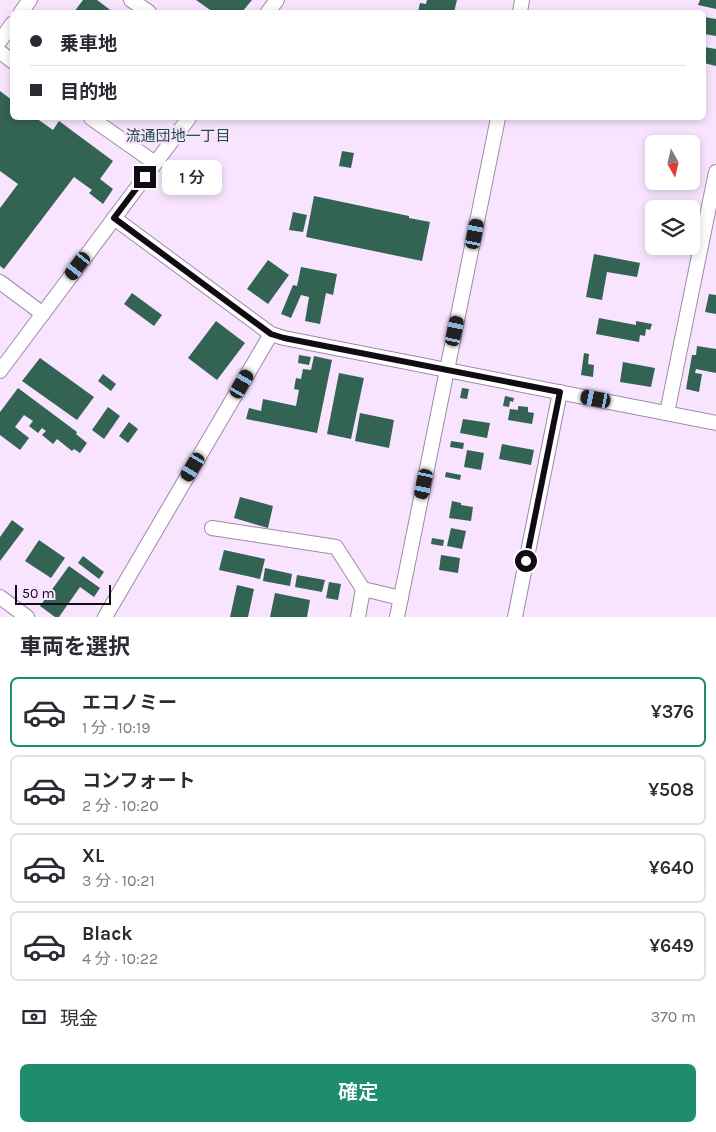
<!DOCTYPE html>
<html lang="ja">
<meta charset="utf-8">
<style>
:root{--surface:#fff;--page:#f2f2f3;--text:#2b2b33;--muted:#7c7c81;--line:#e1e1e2;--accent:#1d8d6d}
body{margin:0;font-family:Karla,"Noto Sans JP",sans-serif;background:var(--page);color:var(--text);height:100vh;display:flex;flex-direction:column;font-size:19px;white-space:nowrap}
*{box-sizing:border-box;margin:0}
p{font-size:16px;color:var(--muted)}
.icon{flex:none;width:28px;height:28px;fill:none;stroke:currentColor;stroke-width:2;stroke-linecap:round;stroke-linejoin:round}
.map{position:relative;height:617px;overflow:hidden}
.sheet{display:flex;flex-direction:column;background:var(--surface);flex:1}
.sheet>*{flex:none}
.guide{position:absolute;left:10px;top:10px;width:696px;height:110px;border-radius:8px;box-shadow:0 2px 8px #0003;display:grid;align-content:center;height:110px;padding:0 20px;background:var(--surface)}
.needle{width:32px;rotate:172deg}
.controls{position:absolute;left:645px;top:135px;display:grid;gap:10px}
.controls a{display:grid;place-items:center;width:55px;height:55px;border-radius:8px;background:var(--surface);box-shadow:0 2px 8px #0003;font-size:25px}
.scale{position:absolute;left:15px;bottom:12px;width:96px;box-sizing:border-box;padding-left:5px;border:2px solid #110b13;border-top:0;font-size:14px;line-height:18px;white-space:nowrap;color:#110b13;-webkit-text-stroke:4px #f8e4fe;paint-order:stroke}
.end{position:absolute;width:22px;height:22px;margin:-11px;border:6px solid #110b13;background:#fff;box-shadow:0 0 0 2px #fff}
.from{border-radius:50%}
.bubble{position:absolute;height:35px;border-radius:8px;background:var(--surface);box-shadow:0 2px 8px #0003;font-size:16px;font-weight:600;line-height:35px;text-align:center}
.car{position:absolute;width:15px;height:30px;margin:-15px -8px;border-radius:6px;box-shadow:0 0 4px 1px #0007;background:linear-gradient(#222 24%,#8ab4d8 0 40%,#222 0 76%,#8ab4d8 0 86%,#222 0)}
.guide b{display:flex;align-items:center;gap:18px;height:48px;font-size:19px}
.guide b+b{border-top:1px solid var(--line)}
.guide i{width:12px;height:12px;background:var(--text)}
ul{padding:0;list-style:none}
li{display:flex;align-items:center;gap:15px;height:70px;margin:0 10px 8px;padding:0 10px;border:2px solid var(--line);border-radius:8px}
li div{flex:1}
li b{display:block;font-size:19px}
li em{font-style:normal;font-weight:600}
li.current{border-color:var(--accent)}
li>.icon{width:45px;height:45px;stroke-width:1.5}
h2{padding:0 20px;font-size:22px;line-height:60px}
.pay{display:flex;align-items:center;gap:12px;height:55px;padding:0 20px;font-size:19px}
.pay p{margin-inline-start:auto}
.primary-button{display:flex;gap:10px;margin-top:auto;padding:10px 20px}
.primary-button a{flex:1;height:58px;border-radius:8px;background:var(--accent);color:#fff;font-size:20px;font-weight:600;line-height:58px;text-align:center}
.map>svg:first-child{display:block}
.building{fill:#336453}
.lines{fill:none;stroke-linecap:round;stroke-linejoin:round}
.minor-casing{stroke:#9d8ba2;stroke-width:16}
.minor{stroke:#fff;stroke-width:14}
.route{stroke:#110b13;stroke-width:6}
.labels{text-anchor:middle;stroke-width:5;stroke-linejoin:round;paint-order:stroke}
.neighbourhood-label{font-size:15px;fill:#1e4e3e;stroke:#f8e4fe}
</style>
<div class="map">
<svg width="716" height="617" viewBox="0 0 716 617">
<rect width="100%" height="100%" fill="#f8e4fe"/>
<g class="building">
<path d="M83,0H97L113,12H74Z"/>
<path d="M196,0H252L242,12H213Z"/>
<path d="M427,0H457L454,12H418L420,3L426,4Z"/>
<path d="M700,0H716V9L698,5Z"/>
<path d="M704,17L716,19V36L704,34Z"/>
<path d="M704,47L716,49V66L704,63Z"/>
<path d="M0,91L12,100V118H36L53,130L59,121L113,161L100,179L113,189L103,204L89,193L92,190L74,177L4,269L0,266V208L18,184L0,171Z"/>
<path d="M342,151L354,153L351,168L339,166Z"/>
<path d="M314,196L409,216V218L430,222L422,261L306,237Z"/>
<path d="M293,212L307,215L303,232L289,230Z"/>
<path d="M594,254L640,263L637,277L607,272L602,300L586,297Z"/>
<path d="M268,260L289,275L268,304L247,289Z"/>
<path d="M301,267L337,274L333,295L326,293L320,324L305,321L309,297L301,295L291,318L281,314L293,285L297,286Z"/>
<path d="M132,293L162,315L154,326L124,304Z"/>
<path d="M709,294L716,295V314L705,312Z"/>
<path d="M599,318L636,325V321L652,324L650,330L646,329L645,336L640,335L639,342L596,334Z"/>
<path d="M216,321L245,343L217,380L188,358Z"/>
<path d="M697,346L716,349V373L696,369L695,373L702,374L699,392L686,389L692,355H696Z"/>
<path d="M584,353L589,354L588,364L594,365L593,377L581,375Z"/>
<path d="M299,355L311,357L309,365L298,363Z"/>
<path d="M314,356L332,360L317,433L246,419L249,408L261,411L263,399L296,406L299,390L294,389L296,378L301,379L303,369L311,370Z"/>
<path d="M40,358L94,397L77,420L22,381Z"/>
<path d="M623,362L655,368L651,387L620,382Z"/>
<path d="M339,373L364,378L351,439L327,434Z"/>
<path d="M103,374L116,384L111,391L98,381Z"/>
<path d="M18,388L77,432L76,434L87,443L80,453L74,449L72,451L57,439L53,444L42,435L46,431L42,428L38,433L29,426L33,421L24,415L15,427L29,438L20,450L0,435V412Z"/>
<path d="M462,388L469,389L467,399L460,398Z"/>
<path d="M505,396L514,398L513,402L510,401L509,407L503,406Z"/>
<path d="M518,406L528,407V412L534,413L532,424L508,420L510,409L518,410Z"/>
<path d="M108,407L120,416L104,439L92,430Z"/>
<path d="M360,413L394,420L389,448L355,441Z"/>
<path d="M463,419L490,423L487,438L460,433Z"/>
<path d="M129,422L138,429L128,443L119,436Z"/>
<path d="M451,441L464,443L463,449L450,447Z"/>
<path d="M502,444L534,450L531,465L499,459Z"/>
<path d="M467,450L484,453L481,470L464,467Z"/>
<path d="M446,472L461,475L460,480L445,477Z"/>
<path d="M240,497L273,506L268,528L234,518Z"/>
<path d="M452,501L461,503V505L473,507L471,521L449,518Z"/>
<path d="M12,520L24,529L0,561V537Z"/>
<path d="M451,528L466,531L462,549L447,546Z"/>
<path d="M432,538L444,540L443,546L431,544Z"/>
<path d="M39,540L65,558L51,578L25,561Z"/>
<path d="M224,550L265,559L260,579L219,570Z"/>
<path d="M441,555L460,558L458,573L439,570Z"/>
<path d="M83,556L104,572L99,579L78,563Z"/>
<path d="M69,566L100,588L94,597L80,587L59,617H55L40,606Z"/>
<path d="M265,568L292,574L290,586L263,581Z"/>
<path d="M297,575L325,580L322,592L295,587Z"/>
<path d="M329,582L341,584L338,600L326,598Z"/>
<path d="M237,585L254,589L248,617H230Z"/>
<path d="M275,593L310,600L307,617H270Z"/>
</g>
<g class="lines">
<g class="minor-casing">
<g id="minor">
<path d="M131,0L149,12"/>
<path d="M21,12L30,0"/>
<path d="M268,12L277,0"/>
<path d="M520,12L522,0"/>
<path d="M0,41L12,24"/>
<path d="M0,52L12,61"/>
<path d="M91,118L155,163"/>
<path d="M114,218L271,334L284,338L716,423"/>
<path d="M0,282L43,314"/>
<path d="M0,371L189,118"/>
<path d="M667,413L716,172"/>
<path d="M212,528L336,547L363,589L401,598"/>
<path d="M0,597L27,617"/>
<path d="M105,617L271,334"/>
<path d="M358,617L363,589"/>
<path d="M397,617L498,118"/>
<path d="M515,617L560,392"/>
</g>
</g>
<use href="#minor" class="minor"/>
</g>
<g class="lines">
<path class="route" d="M145,177L114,218L271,334L284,338L560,392L526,561"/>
</g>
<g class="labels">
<g class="neighbourhood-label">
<text x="178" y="141">流通団地一丁目</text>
</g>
</g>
</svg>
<div class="controls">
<a><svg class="needle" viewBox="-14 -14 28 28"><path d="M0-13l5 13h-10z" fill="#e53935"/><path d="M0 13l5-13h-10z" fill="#7c7c81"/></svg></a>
<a><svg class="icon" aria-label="layers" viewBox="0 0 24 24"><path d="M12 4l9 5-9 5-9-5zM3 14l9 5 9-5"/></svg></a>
</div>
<div class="scale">50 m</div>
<i class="end from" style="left:526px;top:561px"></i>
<i class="end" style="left:145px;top:177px"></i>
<div class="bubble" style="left:162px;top:160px;width:60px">1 分</div>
<i class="car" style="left:475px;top:234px;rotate:11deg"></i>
<i class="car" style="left:78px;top:266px;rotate:217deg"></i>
<i class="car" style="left:455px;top:331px;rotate:12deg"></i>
<i class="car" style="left:242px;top:384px;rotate:30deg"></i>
<i class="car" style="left:596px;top:399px;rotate:281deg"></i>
<i class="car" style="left:193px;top:467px;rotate:211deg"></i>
<i class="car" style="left:424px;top:484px;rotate:192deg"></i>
<div class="guide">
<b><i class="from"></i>乗車地</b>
<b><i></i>目的地</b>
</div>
</div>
<section class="sheet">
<h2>車両を選択</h2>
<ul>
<li class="current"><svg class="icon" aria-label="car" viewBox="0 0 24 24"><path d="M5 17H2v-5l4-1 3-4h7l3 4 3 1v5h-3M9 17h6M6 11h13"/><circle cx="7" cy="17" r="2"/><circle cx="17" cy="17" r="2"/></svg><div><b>エコノミー</b><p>1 分 · 10:19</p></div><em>¥376</em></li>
<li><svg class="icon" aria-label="car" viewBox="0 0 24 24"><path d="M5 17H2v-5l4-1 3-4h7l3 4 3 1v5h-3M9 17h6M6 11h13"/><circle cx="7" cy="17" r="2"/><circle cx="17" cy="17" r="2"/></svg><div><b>コンフォート</b><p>2 分 · 10:20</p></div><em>¥508</em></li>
<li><svg class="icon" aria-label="car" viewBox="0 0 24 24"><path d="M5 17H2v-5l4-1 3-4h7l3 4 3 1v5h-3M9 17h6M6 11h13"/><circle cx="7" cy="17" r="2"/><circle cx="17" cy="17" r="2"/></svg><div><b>XL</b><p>3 分 · 10:21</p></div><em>¥640</em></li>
<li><svg class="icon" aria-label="car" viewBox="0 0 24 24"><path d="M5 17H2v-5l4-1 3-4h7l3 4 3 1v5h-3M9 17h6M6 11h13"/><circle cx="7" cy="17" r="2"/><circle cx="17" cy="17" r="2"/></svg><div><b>Black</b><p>4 分 · 10:22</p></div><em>¥649</em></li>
</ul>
<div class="pay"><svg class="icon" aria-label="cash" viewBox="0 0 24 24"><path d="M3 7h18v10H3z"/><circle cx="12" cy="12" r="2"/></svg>現金<p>370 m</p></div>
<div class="primary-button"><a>確定</a></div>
</section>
